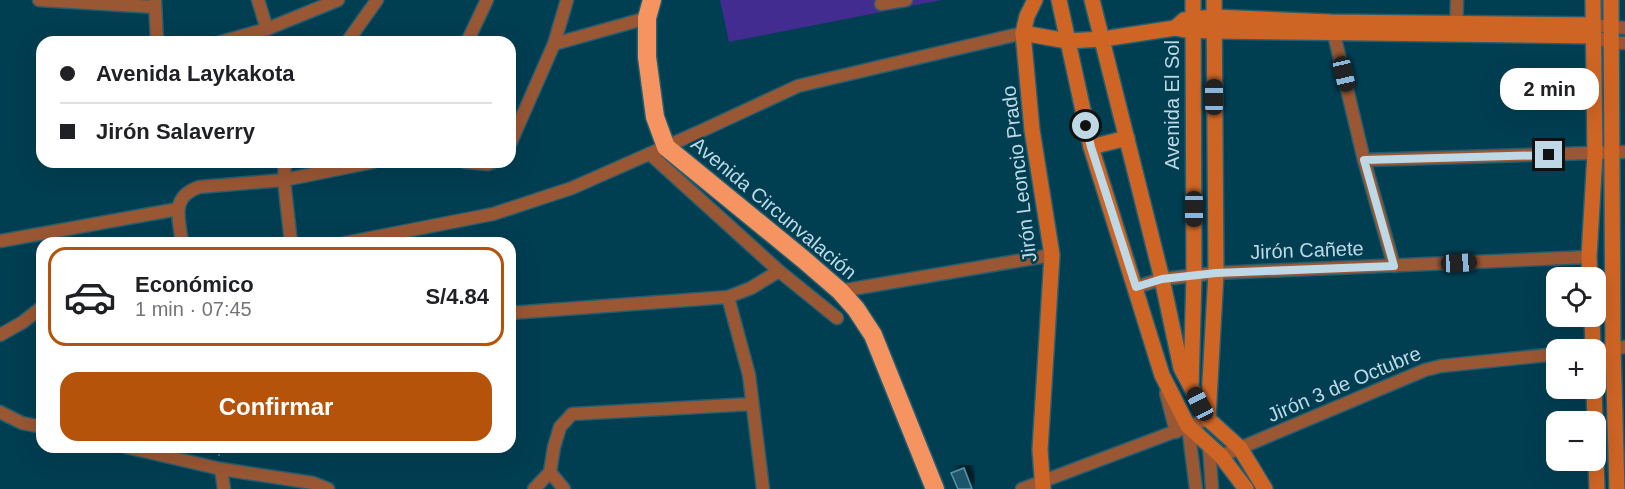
<!DOCTYPE html>
<html lang="es">
<meta charset="utf-8">
<style>
:root{--surface:#fff;--page:#f2f2f2;--text:#202124;--muted:#757577;--line:#e0e0e0;--accent:#b45309}
body{margin:0;font-family:Helvetica,sans-serif;background:var(--page);color:var(--text);height:100vh;display:flex;flex-direction:column;font-size:22px;white-space:nowrap}
*{box-sizing:border-box;margin:0}
p{font-size:20px;color:var(--muted)}
.icon{flex:none;width:33px;height:33px;fill:none;stroke:currentColor;stroke-width:2;stroke-linecap:round;stroke-linejoin:round}
.map{position:relative;flex:1;overflow:hidden}
.side{position:absolute;left:36px;top:237px;width:480px;height:216px;display:flex;flex-direction:column;background:var(--surface);border-radius:18px;box-shadow:0 6px 24px #0002}
.side>*{flex:none}
.top-card{position:absolute;left:36px;top:36px;width:480px;height:132px;border-radius:18px;box-shadow:0 6px 24px #0002;display:grid;align-content:center;height:132px;padding:0 24px;background:var(--surface)}
.fabs{position:absolute;left:1546px;top:267px;display:grid;gap:12px}
.fabs a{display:grid;place-items:center;width:60px;height:60px;border-radius:12px;background:var(--surface);box-shadow:0 6px 24px #0002;font-size:30px}
.end{position:absolute;width:27px;height:27px;margin:-14px;border:8px solid #bed9e5;background:#111;box-shadow:0 0 0 3px #111}
.from{border-radius:50%}
.bubble{position:absolute;height:42px;border-radius:18px;background:var(--surface);box-shadow:0 6px 24px #0002;font-size:20px;font-weight:800;line-height:42px;text-align:center}
.car{position:absolute;width:18px;height:36px;margin:-18px -9px;border-radius:8px;box-shadow:0 0 4px 2px #0007;background:linear-gradient(#222 24%,#8ab4d8 0 40%,#222 0 76%,#8ab4d8 0 86%,#222 0)}
.top-card b{display:flex;align-items:center;gap:21px;height:57px;font-size:22px}
.top-card b+b{border-top:2px solid var(--line)}
.top-card i{width:15px;height:15px;background:var(--text)}
ul{padding:10px 0 0;list-style:none}
li{display:flex;align-items:center;gap:18px;height:99px;margin:0 12px 9px;padding:0 12px;border:3px solid transparent;border-radius:18px}
li div{flex:1}
li b{display:block;font-size:22px}
li em{font-style:normal;font-weight:800}
li.on{border-color:var(--accent)}
li>.icon{width:54px;height:54px;stroke-width:1.5}
.button{display:flex;gap:12px;margin-top:auto;padding:12px 24px}
.button a{flex:1;height:69px;border-radius:18px;background:var(--accent);color:#fff;font-size:24px;font-weight:800;line-height:69px;text-align:center}
.map>svg:first-child{display:block}
.green{fill:#432c8f}
.building{fill:#1f566b;stroke:#5b90a7;stroke-width:1.5;filter:url(#shadow)}
.lines{fill:none;stroke-linecap:round;stroke-linejoin:round}
.street-casing{stroke:#265d6f;stroke-width:15}
.secondary-casing{stroke:#265d6f;stroke-width:18}
.highway-casing{stroke:#265d6f;stroke-width:21}
.path{stroke:#4c7c8d;stroke-width:2;stroke-dasharray:3 4.5;stroke-linecap:butt}
.street{stroke:#9a5734;stroke-width:12}
.secondary{stroke:#cf6525;stroke-width:15}
.highway{stroke:#f69461;stroke-width:18}
.route{stroke:#bed9e5;stroke-width:8}
.labels{text-anchor:middle;stroke-width:5;stroke-linejoin:round;paint-order:stroke}
.street-label{font-size:20px;fill:#bed9e5;stroke:#003e52}
</style>
<div class="map">
<svg width="1625" height="489" viewBox="0 0 1625 489">
<defs>
<filter id="shadow"><feDropShadow dx="5.5" dy="-5.5" stdDeviation="3" flood-color="#0009"/></filter>
</defs>
<rect width="100%" height="100%" fill="#003e52"/>
<path class="green" d="M720,0H942L729,42Z"/>
<path class="building" d="M964,468L972,489H958L951,473Z"/>
<g class="lines">
<g class="street-casing">
<g id="street">
<path d="M39,0L155,7"/>
<path d="M258,0L267,29"/>
<path d="M155,1L157,42"/>
<path d="M881,4L906,0"/>
<path d="M1593,25L1625,28"/>
<path d="M1332,26L1364,160L1394,266"/>
<path d="M1456,32L1457,0"/>
<path d="M1593,36L1612,43H1625"/>
<path d="M221,42L267,29L338,0"/>
<path d="M347,42L377,0"/>
<path d="M467,42L487,0"/>
<path d="M554,44L647,18"/>
<path d="M510,144L554,44L567,0"/>
<path d="M650,154L779,271L837,318"/>
<path d="M1364,160L1625,152"/>
<path d="M285,162L284,180L291,243"/>
<path d="M465,162L488,164L493,162"/>
<path d="M0,241L178,209"/>
<path d="M182,243C179,218 170,197 199,187L284,180L373,162"/>
<path d="M345,243L493,214L572,188L701,131L798,86L1023,33"/>
<path d="M1136,287L1162,279L1216,273L1589,257"/>
<path d="M840,291L1052,255"/>
<path d="M728,297L749,375L763,489"/>
<path d="M510,313L728,297L751,288L779,271"/>
<path d="M0,335L23,322L42,307"/>
<path d="M1596,351L1625,347"/>
<path d="M1166,393L1176,432"/>
<path d="M0,412L22,423L42,427"/>
<path d="M1188,426L1196,489"/>
<path d="M1209,445L1212,489"/>
<path d="M126,447L221,469L313,483L328,489"/>
<path d="M1221,456L1425,370L1441,366L1557,354"/>
<path d="M221,469L224,489"/>
<path d="M550,472L564,489"/>
<path d="M534,489L550,472L554,447L560,427L572,414L752,404"/>
<path d="M1022,489L1208,419"/>
</g>
</g>
<g class="secondary-casing">
<g id="secondary">
<path d="M1035,0L1027,16L1023,33L1032,130L1052,255L1040,450L1043,489"/>
<path d="M1059,0L1091,147L1162,375L1188,426L1221,456L1246,489"/>
<path d="M1092,0L1162,279L1181,368L1208,419L1240,448L1265,489"/>
<path d="M1611,0L1613,349L1617,489"/>
<path d="M1023,33L1067,41L1103,39L1175,28"/>
<path d="M1593,36L1214,31L1185,30L1175,28L1184,20L1214,17L1331,22L1593,25"/>
<path d="M1091,147L1127,138"/>
<path d="M1590,278L1589,257L1595,154L1593,0"/>
<path d="M1592,316L1593,350"/>
<path d="M1191,387L1194,276L1193,0"/>
<path d="M1594,388L1595,422"/>
<path d="M1208,418L1216,273L1214,0"/>
<path d="M1596,460L1597,489"/>
</g>
</g>
<g class="highway-casing">
<path id="highway" d="M652,0L647,18V57L655,117L666,147L803,259L840,291L856,309L873,335L935,489"/>
</g>
<path class="path" d="M218,447L219,456"/>
<use href="#street" class="street"/>
<use href="#secondary" class="secondary"/>
<use href="#highway" class="highway"/>
</g>
<g class="lines">
<path class="route" d="M1086,126L1091,147L1136,287L1162,279L1216,273L1394,266L1364,160L1549,155"/>
</g>
<g class="labels">
<g class="street-label">
<text transform="translate(1172 105) rotate(-90)" y="7">Avenida El Sol</text>
<text transform="translate(1019 174) rotate(-97)" y="7">Jirón Leoncio Prado</text>
<text transform="translate(774 208) rotate(40)" y="7">Avenida Circunvalación</text>
<text transform="translate(1307 250) rotate(-2)" y="7">Jirón Cañete</text>
<text transform="translate(1344 384) rotate(-23)" y="7">Jirón 3 de Octubre</text>
</g>
</g>
</svg>
<div class="fabs">
<a><svg class="icon" aria-label="locate" viewBox="0 0 24 24"><circle cx="12" cy="12" r="6"/><path d="M12 2v4M12 18v4M2 12h4M18 12h4"/></svg></a>
<a>+</a>
<a>−</a>
</div>
<i class="end from" style="left:1086px;top:126px"></i>
<i class="end" style="left:1549px;top:155px"></i>
<div class="bubble" style="left:1500px;top:68px;width:99px">2 min</div>
<i class="car" style="left:1344px;top:74px;rotate:167deg"></i>
<i class="car" style="left:1214px;top:97px;rotate:0deg"></i>
<i class="car" style="left:1194px;top:209px;rotate:180deg"></i>
<i class="car" style="left:1459px;top:263px;rotate:87deg"></i>
<i class="car" style="left:1200px;top:404px;rotate:332deg"></i>
<div class="top-card">
<b><i class="from"></i>Avenida Laykakota</b>
<b><i></i>Jirón Salaverry</b>
</div>
<section class="side">
<ul>
<li class="on"><svg class="icon" aria-label="car" viewBox="0 0 24 24"><path d="M5 17H2v-5l4-1 3-4h7l3 4 3 1v5h-3M9 17h6M6 11h13"/><circle cx="7" cy="17" r="2"/><circle cx="17" cy="17" r="2"/></svg><div><b>Económico</b><p>1 min · 07:45</p></div><em>S/4.84</em></li>
</ul>
<div class="button"><a>Confirmar</a></div>
</section>
</div>
